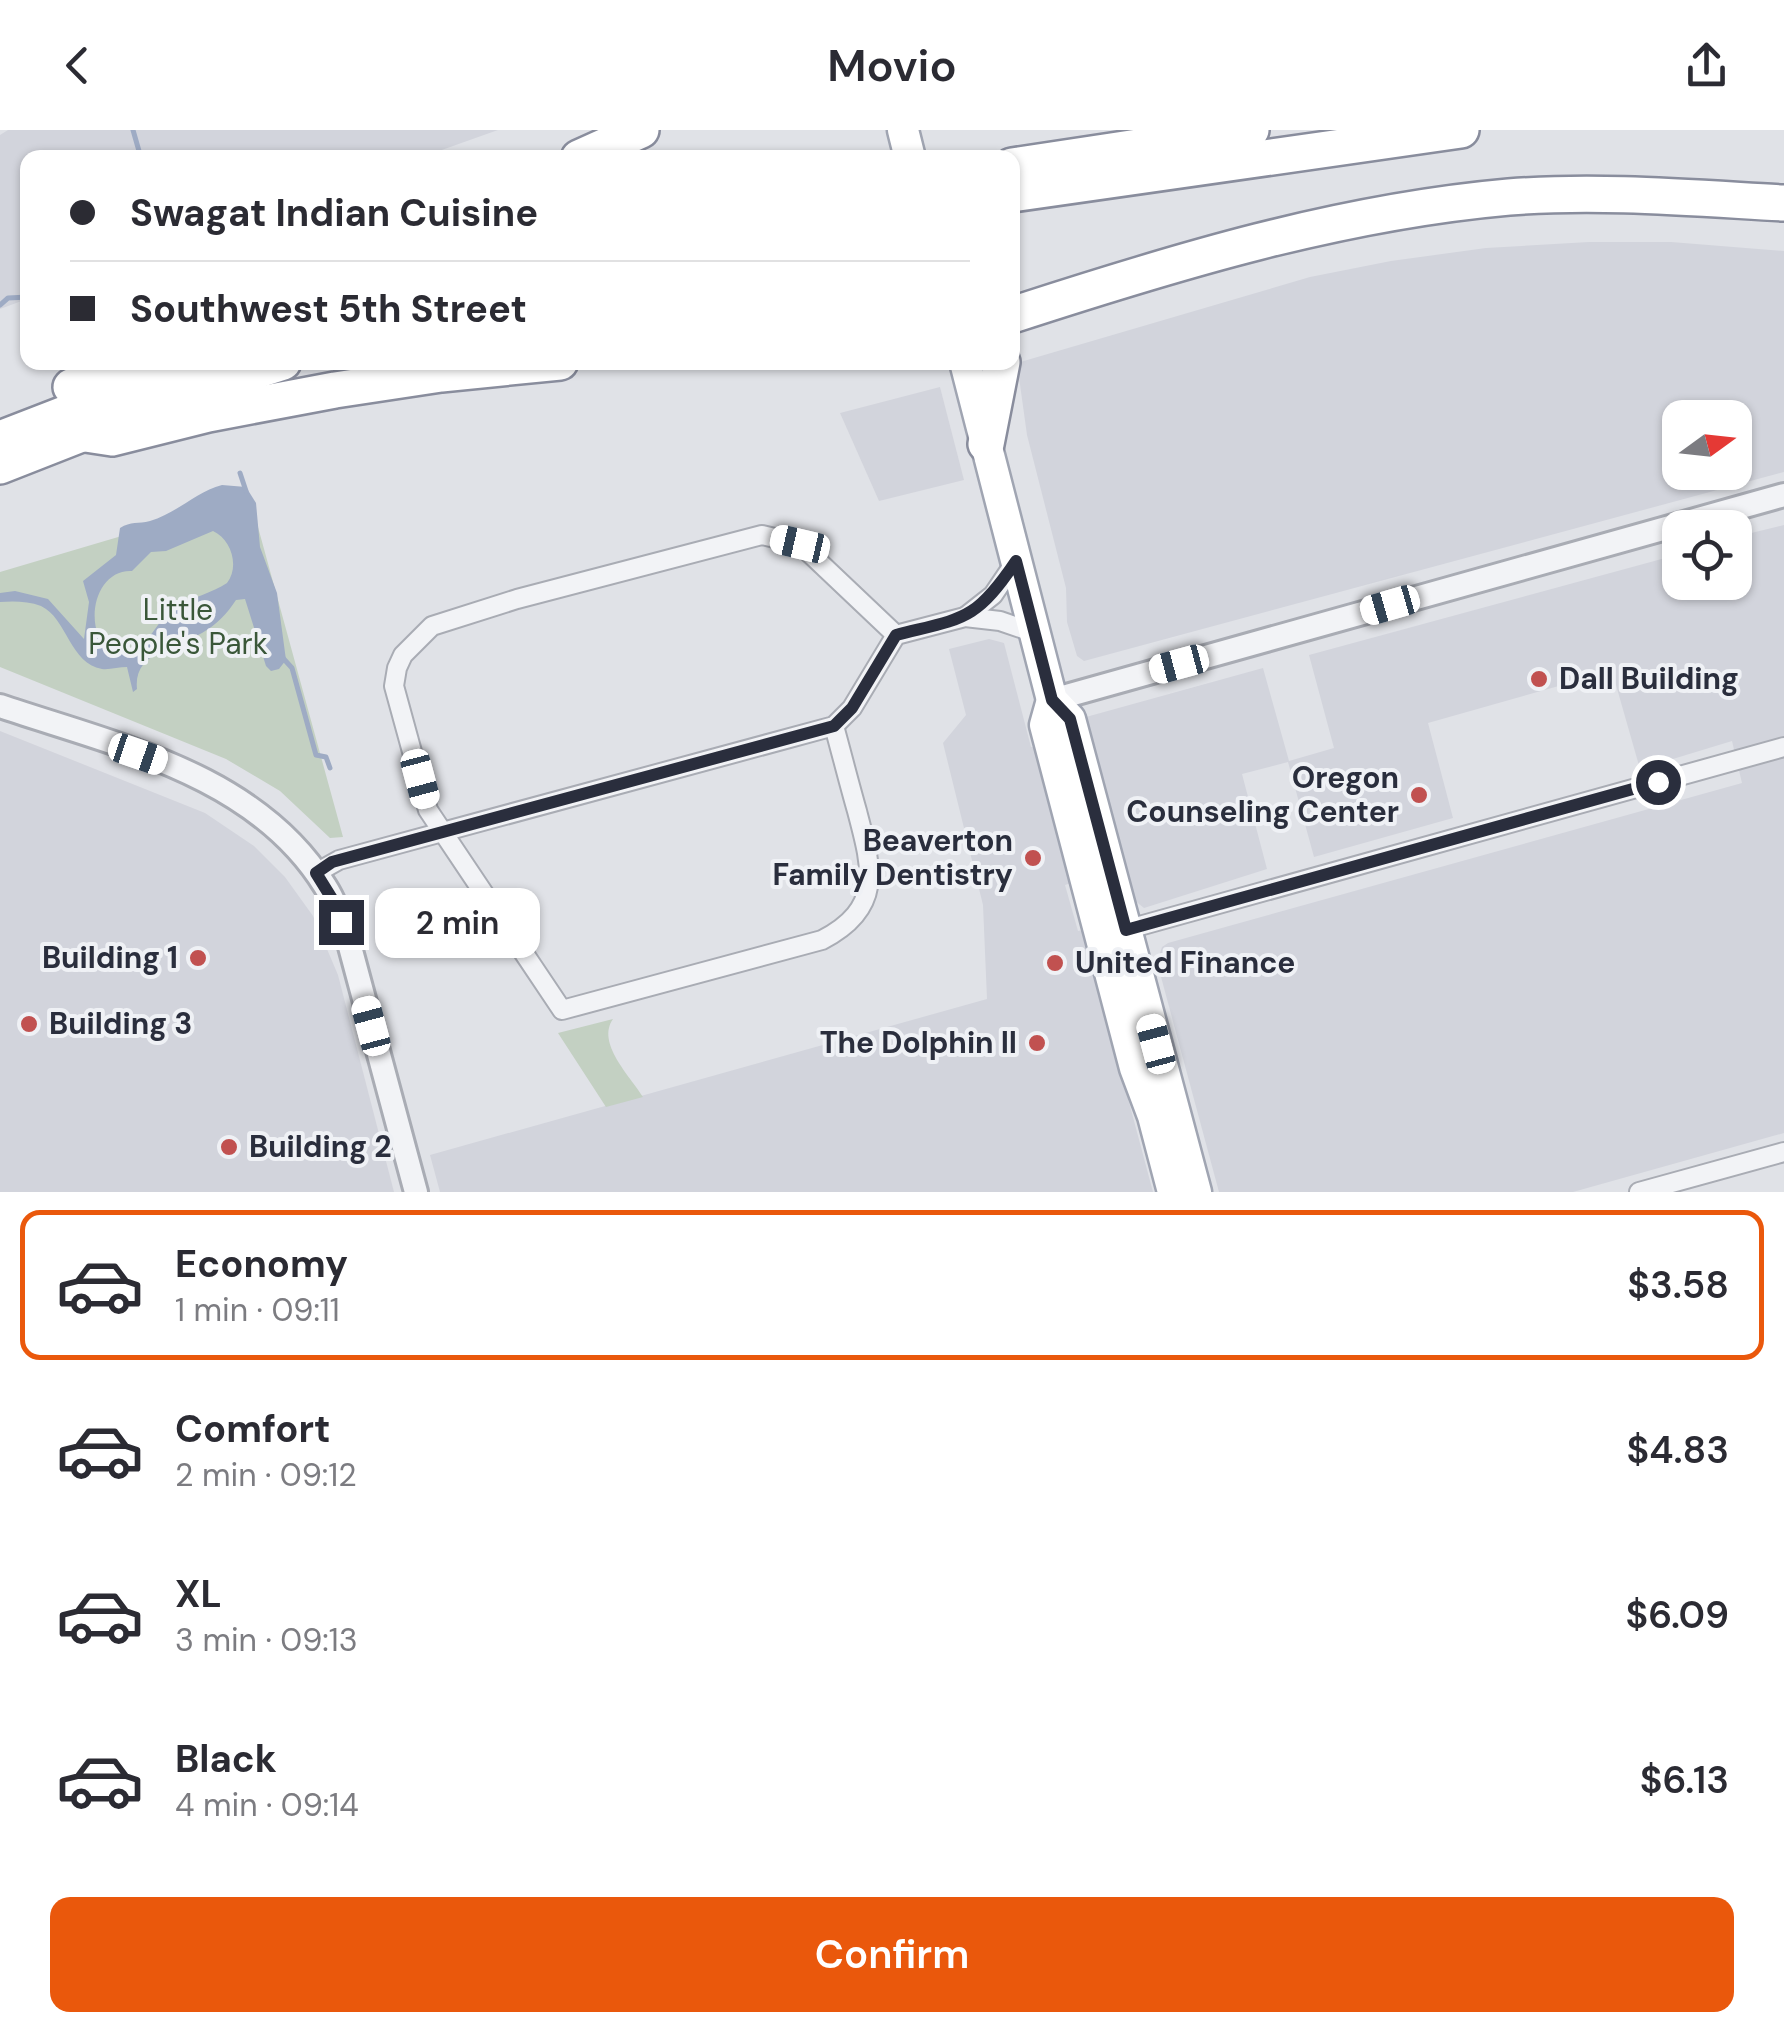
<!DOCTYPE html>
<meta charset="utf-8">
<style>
:root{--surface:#fff;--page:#f7f7f7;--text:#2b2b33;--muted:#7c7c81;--line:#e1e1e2;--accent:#ea580c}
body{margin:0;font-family:"DM Sans",sans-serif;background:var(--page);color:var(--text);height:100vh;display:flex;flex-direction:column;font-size:38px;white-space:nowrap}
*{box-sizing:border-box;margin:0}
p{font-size:32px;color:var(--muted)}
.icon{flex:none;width:55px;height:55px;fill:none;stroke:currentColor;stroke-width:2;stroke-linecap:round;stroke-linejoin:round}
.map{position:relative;height:1062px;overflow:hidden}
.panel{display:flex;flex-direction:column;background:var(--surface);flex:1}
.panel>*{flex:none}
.top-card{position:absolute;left:20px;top:20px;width:1000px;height:220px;border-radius:20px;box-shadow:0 2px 8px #0004;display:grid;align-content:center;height:220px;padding:0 50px;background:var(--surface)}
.needle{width:65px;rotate:75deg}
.buttons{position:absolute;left:1662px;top:270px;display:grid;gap:20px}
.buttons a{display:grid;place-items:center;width:90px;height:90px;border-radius:20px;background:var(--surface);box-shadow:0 2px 8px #0004;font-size:50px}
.end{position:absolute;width:45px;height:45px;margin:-22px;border:12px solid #2a2e3d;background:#fff;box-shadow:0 0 0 5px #fff}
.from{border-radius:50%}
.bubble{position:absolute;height:70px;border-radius:20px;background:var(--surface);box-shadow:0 2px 8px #0004;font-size:32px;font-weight:600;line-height:70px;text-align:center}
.car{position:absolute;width:30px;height:60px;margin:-30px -15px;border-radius:12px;box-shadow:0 0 8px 2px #0007;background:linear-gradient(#fff 24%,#345 0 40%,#fff 0 76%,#345 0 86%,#fff 0)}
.top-card b{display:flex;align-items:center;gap:35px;height:95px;font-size:38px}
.top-card b+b{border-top:2px solid var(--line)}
.top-card i{width:25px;height:25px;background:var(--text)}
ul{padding:18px 0 0;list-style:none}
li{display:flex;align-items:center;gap:30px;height:150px;margin:0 20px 15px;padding:0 30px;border:5px solid transparent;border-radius:20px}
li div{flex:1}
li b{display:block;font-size:38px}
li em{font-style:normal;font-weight:600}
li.active{border-color:var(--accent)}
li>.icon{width:90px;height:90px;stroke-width:1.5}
.action{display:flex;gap:20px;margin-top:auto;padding:20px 50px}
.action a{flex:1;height:115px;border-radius:20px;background:var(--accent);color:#fff;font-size:40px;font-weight:600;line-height:115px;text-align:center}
header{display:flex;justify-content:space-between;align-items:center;height:130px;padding:0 50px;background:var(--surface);font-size:45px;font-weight:600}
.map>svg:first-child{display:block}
.built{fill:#d2d4dc;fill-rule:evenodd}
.green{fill:#c3d0c2}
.water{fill:#9eabc4;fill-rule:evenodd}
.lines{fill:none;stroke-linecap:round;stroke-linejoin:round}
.stream{stroke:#9eabc4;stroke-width:5}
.minor-casing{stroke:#a9acb4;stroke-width:22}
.tertiary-casing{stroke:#a9acb4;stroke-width:28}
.primary-casing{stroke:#a0a5b2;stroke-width:35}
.motorway-casing{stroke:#898d9d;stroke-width:40}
.minor{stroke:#f2f3f6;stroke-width:18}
.tertiary{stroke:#f2f3f6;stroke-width:22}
.primary{stroke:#fff;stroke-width:30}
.motorway{stroke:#fff;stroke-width:35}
.route{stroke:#2a2e3d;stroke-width:12}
.poi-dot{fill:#c15150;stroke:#eff1f5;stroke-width:4}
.labels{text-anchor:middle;stroke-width:8;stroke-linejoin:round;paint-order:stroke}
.park-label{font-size:30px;fill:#3a5739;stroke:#eff1f5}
.poi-label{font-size:30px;font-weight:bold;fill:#2a2e3d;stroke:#eff1f5;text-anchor:start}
</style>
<header><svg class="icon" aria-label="back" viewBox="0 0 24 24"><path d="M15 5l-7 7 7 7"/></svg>Movio<svg class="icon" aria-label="share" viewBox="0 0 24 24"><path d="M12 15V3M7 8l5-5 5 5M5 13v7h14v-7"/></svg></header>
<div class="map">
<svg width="1784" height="1062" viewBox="0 0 1784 1062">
<rect width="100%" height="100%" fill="#e0e2e7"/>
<g class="built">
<path d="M8,0H498L422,27L28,28L27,169L0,179V5Z"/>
<path d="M1589,112H1671L1784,121V342L1084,531L1077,526L1067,492L1066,458L1027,305L1017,233L1310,147L1391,131L1486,118ZM1680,288H1735V342H1680Z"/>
<path d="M940,257L964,350L879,371L840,283Z"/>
<path d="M1784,395V1003L1573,1062H1219L1157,832L1162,817L1168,813L1742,653L1732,611L1640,639L1612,541L1428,593L1453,688L1314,727L1288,632L1242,644L1267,739L1144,778L1134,770L1086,587L1263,538L1289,631L1334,618L1309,525L1680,424V452H1735V407Z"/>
<path d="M989,509L1004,513L1031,617H1035L1071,753L1065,755L1078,801L1083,800L1153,1062H440L430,1025L987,869L983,775L943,613L966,585L949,519Z"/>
<path d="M0,601L205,683L254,716L285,747L313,786L338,845L394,1062H0Z"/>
</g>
<g class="green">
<path d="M250,368L343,707L330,708L280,661L226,629L0,537V442Z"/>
<path d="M613,889C596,913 630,946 643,967L606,977L558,903Z"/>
</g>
<path class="water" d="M222,355L246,357L256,373L260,417L277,463L286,530L279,539L271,541L266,536L245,469L236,470C227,484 216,495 202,503C176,517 133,522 137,559L133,562L127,537C119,537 109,540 102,539C70,534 67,488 41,476C28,471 13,471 0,472V463L15,461L48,469L84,509L89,472L83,451L116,425L120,398C131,391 138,394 150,391C177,383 196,362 222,355ZM213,401C231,409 240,436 227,453C212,463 193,467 177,476C149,494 154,524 110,522C82,499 94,439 132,441L151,422L166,421Z"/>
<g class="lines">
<g class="stream">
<path d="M133,0L141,28"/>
<path d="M0,175L8,168L28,167"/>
<path d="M240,343L246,361"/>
<path d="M282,527L292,538L316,625L326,627L330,638"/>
</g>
<g class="minor-casing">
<g id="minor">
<path d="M965,487L993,465L1016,431"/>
<path d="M834,596C842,625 849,653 857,681C872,738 884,778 822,810L562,880L428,680L394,556L397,538L403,525L432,496L517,469L762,405L800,414L896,505"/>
<path d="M316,743L339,730L834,596L852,578L896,505L965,487L1000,491L1035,503"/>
<path d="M1125,800L1784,617"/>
<path d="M1639,1062L1784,1022"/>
</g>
</g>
<g class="tertiary-casing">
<g id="tertiary">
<path d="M1052,570L1784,365"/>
<path d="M0,576C115,615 256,644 325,756C336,773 342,793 349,813L416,1062"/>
</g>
</g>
<g class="primary-casing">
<g id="primary">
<path d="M903,0L910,28"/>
<path d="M965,232L1052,570L1070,589L1196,1062"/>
<path d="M1052,570L1045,595L1135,938L1153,986L1173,1062"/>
</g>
</g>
<g class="motorway-casing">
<g id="motorway">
<path d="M579,28L641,0"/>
<path d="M1012,36L1251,0"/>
<path d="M1012,64L1461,0"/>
<path d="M1012,185C1175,132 1339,82 1509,67C1600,60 1693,68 1784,73"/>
<path d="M71,257L125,232"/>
<path d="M79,303L112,308L208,284L335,260L441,244L560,232"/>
<path d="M0,309L199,232"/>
<path d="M986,314L1002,232"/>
<path d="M0,336L186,263L283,232"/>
</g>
</g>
<use href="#minor" class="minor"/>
<use href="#tertiary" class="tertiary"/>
<use href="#primary" class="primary"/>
<use href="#motorway" class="motorway"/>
</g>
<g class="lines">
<path class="route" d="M341,792L334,772L316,743L332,732L834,596L852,578L896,505C963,488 975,492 1016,431L1052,570L1070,589L1126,800L1658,652"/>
</g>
<g class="poi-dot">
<circle cx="1539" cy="549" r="10"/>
<circle cx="1419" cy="665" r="10"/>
<circle cx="1033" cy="728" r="10"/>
<circle cx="198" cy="828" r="10"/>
<circle cx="1055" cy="833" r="10"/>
<circle cx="29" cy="894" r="10"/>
<circle cx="1037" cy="913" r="10"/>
<circle cx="229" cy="1017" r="10"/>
</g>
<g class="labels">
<g class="park-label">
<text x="178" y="490">Little<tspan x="178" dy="34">People's Park</tspan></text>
</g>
<g class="poi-label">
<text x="1559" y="559">Dall Building</text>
<text x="1399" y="658" text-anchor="end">Oregon<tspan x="1399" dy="34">Counseling Center</tspan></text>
<text x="1013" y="721" text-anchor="end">Beaverton<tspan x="1013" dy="34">Family Dentistry</tspan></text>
<text x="178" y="838" text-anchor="end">Building 1</text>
<text x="1075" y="843">United Finance</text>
<text x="49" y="904">Building 3</text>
<text x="1017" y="923" text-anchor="end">The Dolphin II</text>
<text x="249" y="1027">Building 2</text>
</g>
</g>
</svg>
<div class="buttons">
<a><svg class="needle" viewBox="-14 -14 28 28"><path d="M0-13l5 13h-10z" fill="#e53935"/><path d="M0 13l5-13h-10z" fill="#7c7c81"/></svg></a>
<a><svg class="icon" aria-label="locate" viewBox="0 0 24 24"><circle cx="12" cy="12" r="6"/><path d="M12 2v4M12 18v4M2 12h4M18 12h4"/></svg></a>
</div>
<i class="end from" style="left:1658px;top:652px"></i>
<i class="end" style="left:341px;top:792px"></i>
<div class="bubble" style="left:375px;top:758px;width:165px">2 min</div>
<i class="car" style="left:800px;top:414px;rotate:283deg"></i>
<i class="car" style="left:1390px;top:475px;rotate:254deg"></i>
<i class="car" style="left:1179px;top:534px;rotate:255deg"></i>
<i class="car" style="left:138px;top:624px;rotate:109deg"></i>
<i class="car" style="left:420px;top:649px;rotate:165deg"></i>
<i class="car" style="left:371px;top:896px;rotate:345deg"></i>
<i class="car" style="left:1156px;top:914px;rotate:345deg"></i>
<div class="top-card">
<b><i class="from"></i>Swagat Indian Cuisine</b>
<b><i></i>Southwest 5th Street</b>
</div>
</div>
<section class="panel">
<ul>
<li class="active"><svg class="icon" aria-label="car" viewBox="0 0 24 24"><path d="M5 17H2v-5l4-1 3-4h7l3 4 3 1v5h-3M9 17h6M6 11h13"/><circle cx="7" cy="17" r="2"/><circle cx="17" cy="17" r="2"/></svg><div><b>Economy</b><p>1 min · 09:11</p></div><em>$3.58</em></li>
<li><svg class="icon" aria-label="car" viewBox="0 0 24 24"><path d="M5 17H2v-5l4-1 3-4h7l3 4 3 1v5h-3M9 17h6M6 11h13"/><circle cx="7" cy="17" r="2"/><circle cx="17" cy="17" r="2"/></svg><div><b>Comfort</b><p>2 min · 09:12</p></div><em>$4.83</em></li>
<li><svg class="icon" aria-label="car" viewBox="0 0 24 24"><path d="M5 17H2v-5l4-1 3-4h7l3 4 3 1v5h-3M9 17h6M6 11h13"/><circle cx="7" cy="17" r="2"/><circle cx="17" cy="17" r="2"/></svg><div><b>XL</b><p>3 min · 09:13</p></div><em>$6.09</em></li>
<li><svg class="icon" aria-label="car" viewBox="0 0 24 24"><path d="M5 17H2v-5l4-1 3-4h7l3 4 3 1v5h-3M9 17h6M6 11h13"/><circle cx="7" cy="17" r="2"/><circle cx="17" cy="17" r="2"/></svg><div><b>Black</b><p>4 min · 09:14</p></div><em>$6.13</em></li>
</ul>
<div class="action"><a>Confirm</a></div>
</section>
